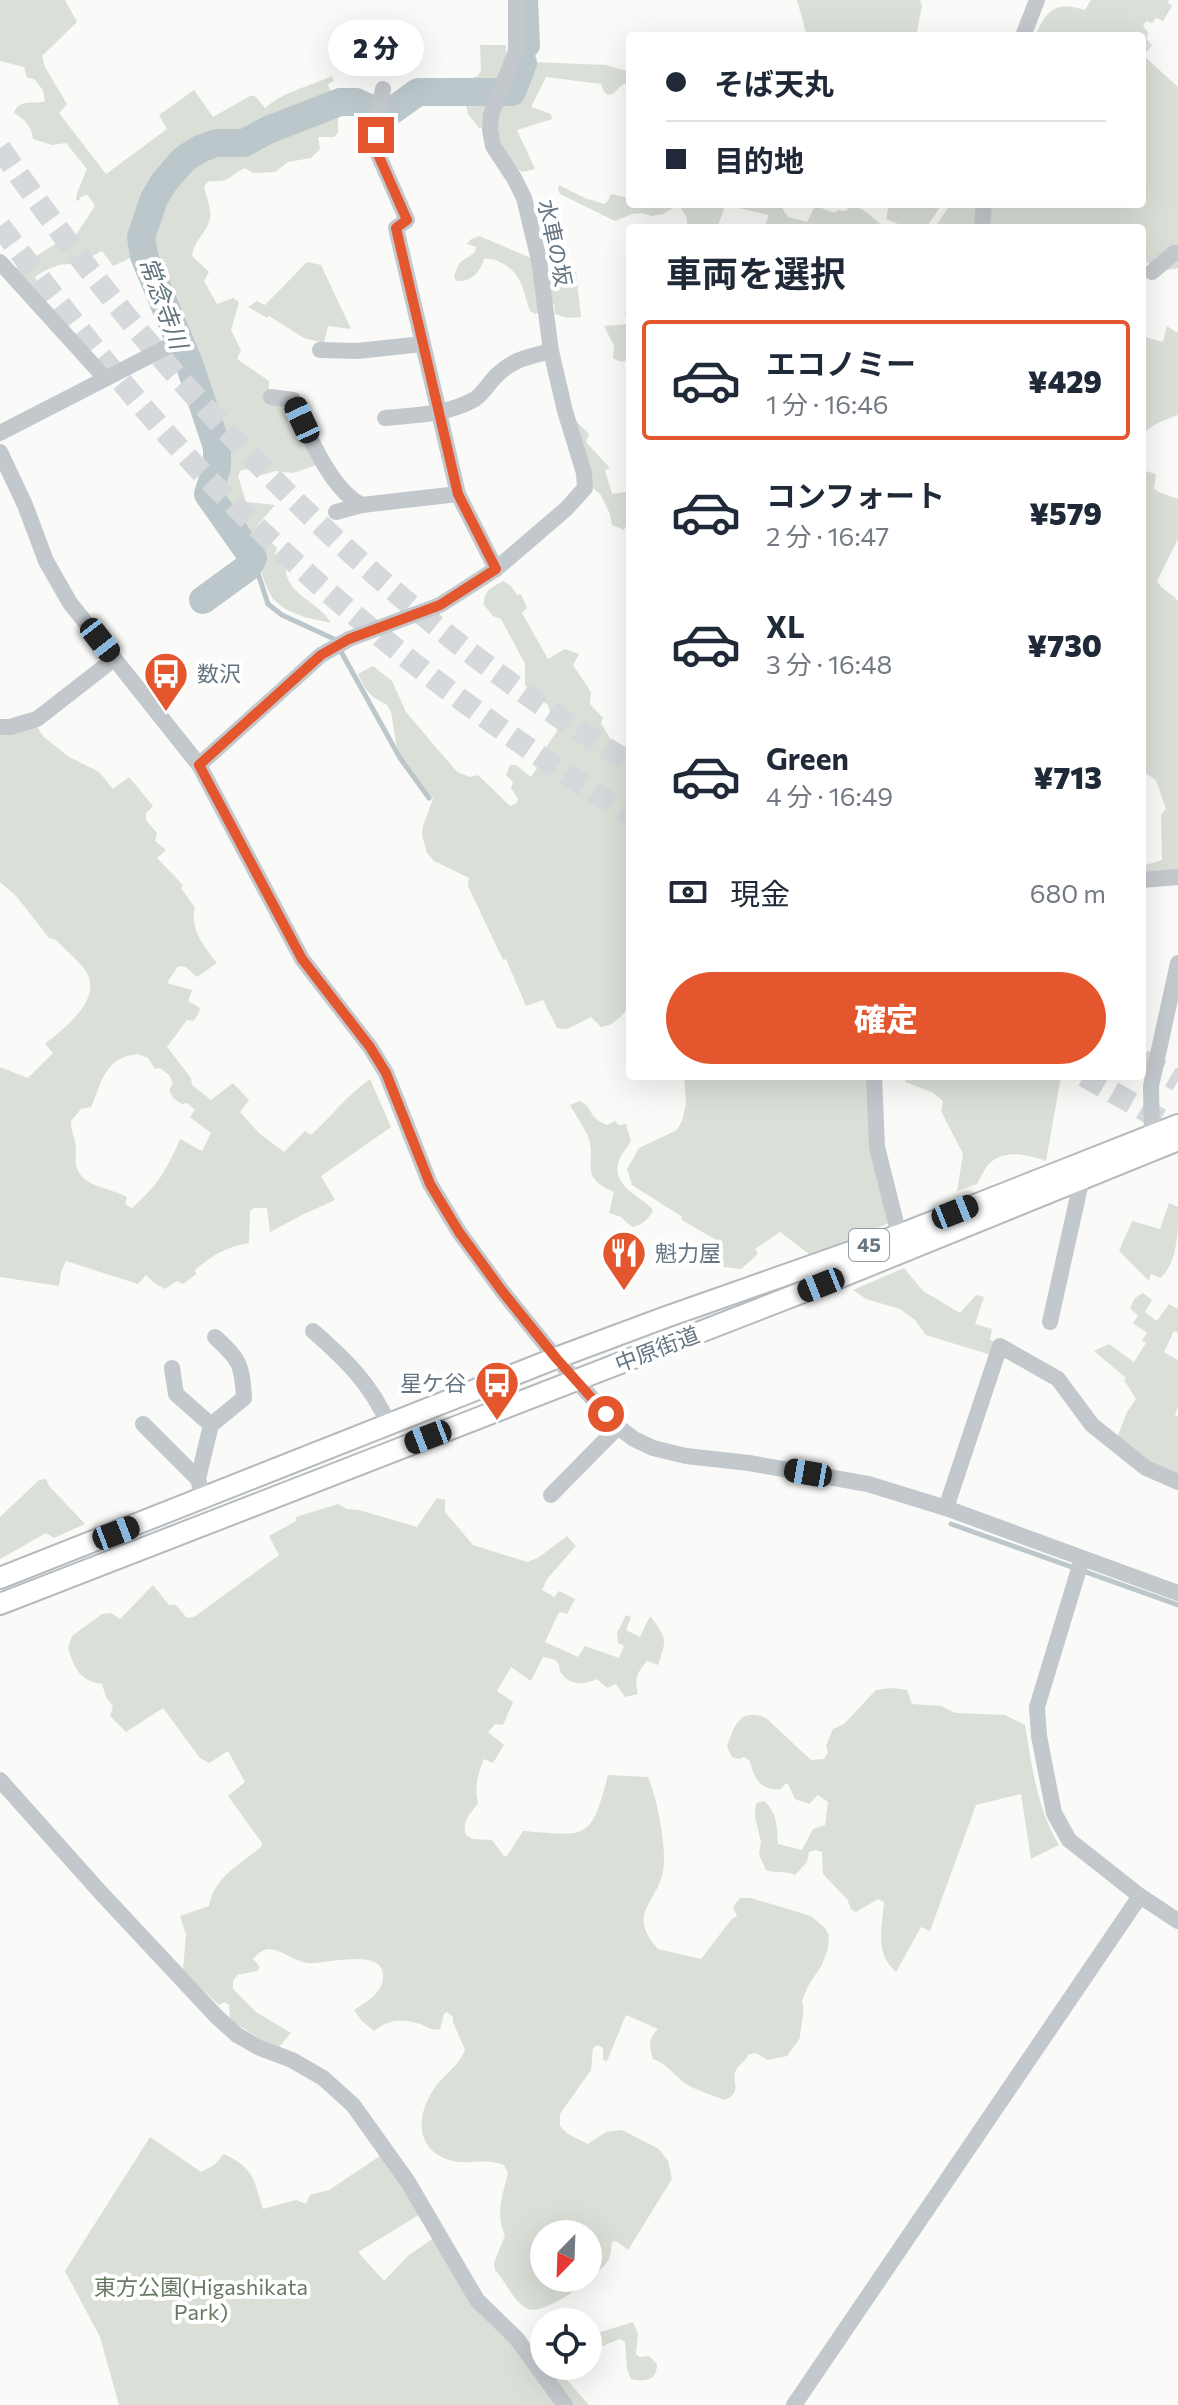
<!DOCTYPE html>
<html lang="ja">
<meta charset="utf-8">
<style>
:root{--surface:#fff;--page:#f2f2f3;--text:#1f2937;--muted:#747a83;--line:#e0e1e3;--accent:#e4572e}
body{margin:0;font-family:Commissioner,"Noto Sans JP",sans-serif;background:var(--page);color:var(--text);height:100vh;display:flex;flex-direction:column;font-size:30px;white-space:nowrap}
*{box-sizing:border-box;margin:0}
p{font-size:26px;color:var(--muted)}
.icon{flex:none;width:44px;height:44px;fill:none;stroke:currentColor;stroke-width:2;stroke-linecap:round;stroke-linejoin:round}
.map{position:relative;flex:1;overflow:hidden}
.drawer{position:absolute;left:626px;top:224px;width:520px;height:856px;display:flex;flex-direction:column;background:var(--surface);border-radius:8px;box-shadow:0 8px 32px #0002}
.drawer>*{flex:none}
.banner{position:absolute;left:626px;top:32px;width:520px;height:176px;border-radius:8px;box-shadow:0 8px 32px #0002;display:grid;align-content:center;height:176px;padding:0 40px;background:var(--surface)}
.needle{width:52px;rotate:203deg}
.fabs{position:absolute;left:530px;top:2220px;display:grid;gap:16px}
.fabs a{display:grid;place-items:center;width:72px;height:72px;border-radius:50%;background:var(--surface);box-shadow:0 8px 32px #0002;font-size:40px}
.end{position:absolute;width:36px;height:36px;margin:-18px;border:10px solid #e4572e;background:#fff;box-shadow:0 0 0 4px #fff}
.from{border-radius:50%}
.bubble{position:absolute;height:56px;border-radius:28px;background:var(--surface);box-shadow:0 8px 32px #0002;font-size:26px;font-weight:800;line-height:56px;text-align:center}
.car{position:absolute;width:24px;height:48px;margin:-24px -12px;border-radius:10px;box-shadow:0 0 6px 2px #0007;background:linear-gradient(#222 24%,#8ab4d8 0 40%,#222 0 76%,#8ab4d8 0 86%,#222 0)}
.banner b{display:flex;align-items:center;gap:28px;height:76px;font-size:30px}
.banner b+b{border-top:2px solid var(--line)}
.banner i{width:20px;height:20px;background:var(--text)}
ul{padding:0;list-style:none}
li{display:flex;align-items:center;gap:24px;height:120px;margin:0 16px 12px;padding:0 24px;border:4px solid transparent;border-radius:8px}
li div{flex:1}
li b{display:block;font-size:30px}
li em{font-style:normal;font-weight:800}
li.on{border-color:var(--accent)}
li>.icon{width:72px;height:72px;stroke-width:1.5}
h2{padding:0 40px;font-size:36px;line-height:96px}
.pay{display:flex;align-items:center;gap:20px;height:88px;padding:0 40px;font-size:30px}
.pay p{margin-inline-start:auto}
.cta{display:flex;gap:16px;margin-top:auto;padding:16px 40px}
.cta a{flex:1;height:92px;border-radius:48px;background:var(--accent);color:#fff;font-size:32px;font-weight:800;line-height:92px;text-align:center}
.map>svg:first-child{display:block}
.green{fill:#dadfd7;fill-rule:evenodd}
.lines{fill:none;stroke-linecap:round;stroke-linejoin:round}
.stream{stroke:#bbc7cb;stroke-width:5}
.river{stroke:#bbc7cb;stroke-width:28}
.highway-tunnel{stroke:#d5d9db;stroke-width:22;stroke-dasharray:22 11;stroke-linecap:butt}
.major-casing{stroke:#b5babe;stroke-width:24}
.minor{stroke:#c3c8cc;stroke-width:16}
.major{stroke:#fff;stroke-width:20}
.route{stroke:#e4572e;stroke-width:10}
.labels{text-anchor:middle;stroke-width:8;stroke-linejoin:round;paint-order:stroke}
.shield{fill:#fff;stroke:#939fa8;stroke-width:2}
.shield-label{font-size:20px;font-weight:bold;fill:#657683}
.street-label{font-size:22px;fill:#657683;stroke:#fff}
.poi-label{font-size:22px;fill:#657683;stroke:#fff;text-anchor:start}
.park-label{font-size:22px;fill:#687a64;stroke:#fff}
.water-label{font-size:24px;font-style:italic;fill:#60757c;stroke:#fff}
</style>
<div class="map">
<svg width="1178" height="2405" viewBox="0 0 1178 2405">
<rect width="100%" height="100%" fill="#fafaf8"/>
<g class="green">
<path d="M0,0H65L77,22L42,56L45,67L67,104L59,113L106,174L167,129L159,115L194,90L213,117L250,96H255L265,108C284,91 309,87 332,76L334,81L328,84L332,97L347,99L346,107L338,112V133L334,137H318L320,149L311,158L288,162L275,172L253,173L245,168C228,176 231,183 209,181L204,186C206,196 212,210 210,219C207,233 195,238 192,256L209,272L204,281L217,304L233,298L239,302L231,330L241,350L237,359L269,381V404H291L316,465L293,473L276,471L262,475L250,469L241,470L238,476L246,502L275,505L256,527L277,548L275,555L287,561C279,592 318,600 331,623L304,617L285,609L273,599L266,586L251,541L225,512L216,490L222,456L217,429L214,428L178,331L170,336L137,255L113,266L102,251L76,265C63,261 46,269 35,277L39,283L32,288L14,269L59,242L74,238L95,206L88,195L82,196L78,201L76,200L77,193L87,169L66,143L52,145L33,139C32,126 24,119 14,113C19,98 33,105 45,101L43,90L34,79L27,78L24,67L0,61Z"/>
<path d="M797,0H920L922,6L916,36H807Z"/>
<path d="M1091,0H1169L1167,2L1172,6L1163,21L1156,18L1152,23L1146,21L1143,26L1148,32L1147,39L1152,45L1144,56L1178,87V268L1167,270L1142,261V228H990L991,204H1142V36H1035C1047,10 1055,0 1085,10Z"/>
<path d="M480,45H506V61L606,65L630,72V85L623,84L614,93L608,95L604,92L601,84L546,77L531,107L551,114L552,119L517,130L535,169L522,172C506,159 500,147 497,127L479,128L468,114L461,82L478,76L481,70Z"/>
<path d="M559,185L585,198L604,204L608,201L611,194L630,198V204H726L717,228H687V218L679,205L663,214L652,216L642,213L632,214L615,221L560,194L558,189Z"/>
<path d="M739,204H783L782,208L788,217L807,222L815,206L835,213L838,210L845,211L853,205L865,211L885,228H767L765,225L769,215L738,208Z"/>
<path d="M889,204H942L926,228H908L886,219Z"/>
<path d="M951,204H978L975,228H934Z"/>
<path d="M479,236L531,258L547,271L564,274L576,272L581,317L567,318L555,314L554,304L550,302L542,312L535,314L530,311C526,301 524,287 518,278C512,267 496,257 484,259C480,273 471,282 457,281L454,277C460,257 462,263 475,252L476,247L467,244L470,240Z"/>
<path d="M307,262L321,265L351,329L328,326L324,343L304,338L269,316L267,318L248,307L257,301L265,305Z"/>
<path d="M630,310V358C624,363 619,362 613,358L614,346L604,326L628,324L625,312Z"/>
<path d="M1167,326L1178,333V415C1164,420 1151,424 1142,436V336L1163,342Z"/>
<path d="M572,417L589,434L586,442L610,468L605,470L612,494L630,491V517L624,530L612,525L610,514L601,495L590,485Z"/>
<path d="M1142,470L1156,474L1154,488L1158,492L1178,499V539L1157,581C1161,590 1172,593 1178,601V874L1142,876V866L1162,860L1161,815L1166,809L1156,780L1142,771Z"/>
<path d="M503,581L511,586L517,595L521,594L527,608L522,613L548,659L565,649L579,654L573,665L591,692L590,704L603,718L601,723L611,740L610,742L630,748V1006C623,1015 613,1026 601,1027L591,1017L567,1029L557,1028L543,1000L526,1006L506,959L503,960L468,886L469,878L434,861L427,853L422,835L423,826L433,799L404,762L397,748L391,712L387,705L373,697L365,688L358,674L373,666L392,681L406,712L457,772L470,777L478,775L510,806L516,804L518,799L511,788L513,782L506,775L510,765H516L531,777L541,762L539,758L561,725L551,716L548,705L531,693L525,685V664L501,619L493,616L484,605C484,590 491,588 503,581Z"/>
<path d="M34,723L44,737L69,757L99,772L113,789L129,777L153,806L146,813V820L157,833L155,841L166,850L157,858L183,885L181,888L195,908C189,928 205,948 217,963L197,977L186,967L178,966L167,983L192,990L188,1001L200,1008L198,1015L193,1021L187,1020L167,1047L191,1078L192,1085L211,1100L233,1083L249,1100L240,1112L259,1133L284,1152L305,1131L311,1135C332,1116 346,1096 370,1079L391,1127L321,1176L335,1200L302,1215L270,1232L267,1208H254L250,1211L249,1243C224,1248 214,1254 195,1270L196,1274L183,1284L177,1281L165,1289L153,1282L146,1275L138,1284L66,1261L61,1272L59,1286L0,1277V1067L28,1078L53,1053L45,1044C63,1029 102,1001 87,973C80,961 65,950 56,940L49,938L17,897L0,882V729ZM138,1054L148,1058L155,1069L160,1068L169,1075L173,1083L169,1090L173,1098L182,1104L187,1103L195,1110L190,1117L211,1133L202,1151L180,1139C167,1170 157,1186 132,1208L125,1204L127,1197C109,1187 81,1187 76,1165C75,1158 76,1152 76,1146C74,1137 71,1130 71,1121L81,1109L91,1107C103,1080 104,1058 138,1054Z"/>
<path d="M684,1076H869L889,1223L827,1250L809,1254L780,1232L755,1249L758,1254L741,1269L724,1267L713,1248L718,1241L682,1220L681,1216L632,1185L627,1169L639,1148L677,1130L682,1121L686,1104Z"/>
<path d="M908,1076L923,1078L925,1076H1061L1046,1161C1029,1155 1007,1149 991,1162C985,1167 981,1177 977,1184L957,1191L963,1154L941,1111L943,1101L932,1092L905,1082Z"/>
<path d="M580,1101C594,1108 587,1117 607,1125L615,1121L619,1125L626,1124L631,1141C628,1147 623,1151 620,1158C608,1185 639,1194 653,1210C649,1219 642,1225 632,1227L621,1217L609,1213L614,1192C579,1176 596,1167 589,1139C586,1130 575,1114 570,1105Z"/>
<path d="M1169,1203L1178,1207C1178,1231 1178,1264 1160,1278L1151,1274L1149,1281L1119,1251L1132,1221L1160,1229Z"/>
<path d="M904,1268L923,1291L960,1313L976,1295L984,1297L975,1324L992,1329L990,1340L996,1342L991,1355L926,1335L915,1320L900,1309L866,1299L853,1290Z"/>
<path d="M1143,1293L1152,1300L1145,1312L1157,1321L1169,1304L1178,1309V1333L1174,1331L1164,1352L1178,1360V1406L1175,1415L1178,1417V1475L1145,1460L1117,1438L1127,1412L1136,1399L1124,1380L1126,1378L1094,1351L1109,1344L1134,1362L1146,1343L1142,1340L1147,1333L1133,1323L1138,1316L1130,1308L1135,1298Z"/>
<path d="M46,1479L49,1486L85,1524L54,1538L46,1533L0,1559V1517L39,1480Z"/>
<path d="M437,1498L445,1500V1512L473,1545L527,1562L538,1558L567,1536L576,1546L547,1579L542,1590L554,1597L559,1591L575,1599L567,1614L559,1612L545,1642L578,1657L585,1646L619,1658L624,1646L618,1643L617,1633L626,1615L631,1617L626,1630L640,1637L650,1616C667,1638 667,1639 658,1665L647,1661C637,1673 634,1678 638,1694L625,1697L616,1684L607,1688L597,1679C585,1685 570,1686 561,1673C558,1668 561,1665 556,1661C553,1658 548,1658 543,1657L531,1681L511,1667L497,1691L513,1702L503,1725L495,1724L488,1732L504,1745L493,1763L484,1759C478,1773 474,1788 478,1803C471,1813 461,1822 466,1835L473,1839L492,1840L504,1856H507L523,1831C588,1836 591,1841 608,1775L648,1777C657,1798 665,1840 664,1863C663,1901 623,1910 658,1949L701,1959L731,1920L737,1916L733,1907L740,1898H751L811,1916L825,1928L829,1935L828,1948L822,1965L808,1986L802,2001C806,2012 800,2026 800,2038L787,2056L768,2060L756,2053C746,2055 751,2052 745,2060C742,2063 738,2066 736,2070C730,2082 744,2091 725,2100C712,2095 698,2091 686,2084C675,2076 666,2063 653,2059C649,2047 648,2038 658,2029L626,2015L607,2061L603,2060V2048L598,2045L593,2048L591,2070L560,2114V2126L568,2134L588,2144L606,2132L622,2130L659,2149L668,2161L672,2179L628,2250L616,2241L612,2242C611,2249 611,2255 608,2261C598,2276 545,2316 528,2309C514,2303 505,2280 495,2270L494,2263L505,2235C495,2215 503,2194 508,2173L504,2165C483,2157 468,2166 449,2160C415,2149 416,2115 434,2089C443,2075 459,2066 465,2050L453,2022V2017L447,2012L444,2014L440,2029C431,2031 429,2027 420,2024C402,2018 389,2019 374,2031L362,2021L354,2010C366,2002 381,1994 383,1979C387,1945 324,1965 308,1963C286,1960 271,1936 253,1959L260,1967L257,1971L237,1975L233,1981V1989L256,2012L291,2033L277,2049L235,2023L230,2018L229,2005L224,2002L219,2005L183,1971L186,1935L180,1916L209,1906C214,1877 239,1865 261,1847L262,1843L228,1796L245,1782L228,1751L209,1763L200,1758L163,1708L126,1732L110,1716L113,1706L106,1697L102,1684C80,1681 74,1668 68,1648L72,1636L102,1614L111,1613L120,1619L153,1585L169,1605H176L187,1618L194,1617L279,1555L269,1536L296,1521V1517L338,1504L347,1509L359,1510L417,1527ZM544,2234H588V2278H544Z"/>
<path d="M892,1688L907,1690L912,1704L941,1706L956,1713L1005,1715L1025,1725C1032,1766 1037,1809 1059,1845L1031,1859L1021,1794L976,1805L930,1931L921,1927L896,1972C874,1953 882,1927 884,1902L878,1899L856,1912L851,1909L847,1899L823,1874L822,1852L816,1850L809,1852L807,1862L795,1875C785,1870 777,1874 766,1870L759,1854L761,1842L755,1817L756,1803L764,1801C777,1812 777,1827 778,1844L802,1850L813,1829L825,1825L828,1802L818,1795L809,1804L795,1799L788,1784H785L781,1789C761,1791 754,1779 750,1761L744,1757L739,1759L732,1757L727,1747C734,1727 739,1707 766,1718L811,1760L824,1759L828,1752L826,1746L833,1729L844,1724L876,1690Z"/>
<path d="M150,2137L201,2172L214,2165L224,2154C255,2169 253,2179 263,2209L296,2200L306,2204L310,2195L329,2190L383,2154L422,2213L358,2252L384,2281L409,2255L435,2237L475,2301L531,2349L544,2338V2366H566L567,2380L589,2405H119L100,2337L65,2271Z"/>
<path d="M633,2322L638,2334L636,2354L640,2357L649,2356L657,2364C657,2381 645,2382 631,2379L627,2369L625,2342L620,2339L588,2352V2336Z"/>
</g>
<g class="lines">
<g class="stream">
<path d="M253,558L268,604L282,615L334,639L400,758L429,798"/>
<path d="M951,1524L1178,1605"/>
</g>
<g class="river">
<path d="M524,0L526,45"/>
<path d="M203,600L247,568L253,558L208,494L217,467V447L190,366L144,256L141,237L154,199L164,182L184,159L200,149L216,143H244L268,130L340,102H356L381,113L393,110L418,92H512L523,63"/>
</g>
<g class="highway-tunnel">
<path d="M0,148C169,393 376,607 630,763"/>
<path d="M0,226C73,322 147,420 234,505C354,623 487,726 630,815"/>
<path d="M1142,1060L1178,1081"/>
<path d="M1084,1076L1178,1129"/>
</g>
<g class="major-casing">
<g id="major">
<path d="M0,1578L556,1358L666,1317L899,1235L1178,1125"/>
<path d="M0,1604L821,1285L1178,1140"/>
</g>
</g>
<g class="minor">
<path d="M1023,36L1037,0"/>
<path d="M383,89L375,129L377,152L407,220L396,228L458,494L496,569"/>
<path d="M982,228L984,204"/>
<path d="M0,262L105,378"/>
<path d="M1152,272L1174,253H1178"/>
<path d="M320,350L357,351L423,344"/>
<path d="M271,397L293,400C307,431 330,490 362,505L458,494"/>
<path d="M385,418C416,415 447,415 475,399C483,394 489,383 496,376C513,359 528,357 551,351"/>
<path d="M0,433L171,345"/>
<path d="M0,452L25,505L46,561L70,603L199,765L302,959L370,1047L386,1073L430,1184L459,1232L502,1291L556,1358L618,1427L634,1439L653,1448L686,1456L749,1463L868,1484L946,1508L1178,1593"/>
<path d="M336,512L362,505"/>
<path d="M0,727H10L37,719L114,659"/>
<path d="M199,765L321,655L349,639L440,605L496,569L566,509L585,488L584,473L565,411L551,351L539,260L524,198L514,178L493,146L490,130L491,115L516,51V0"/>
<path d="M1142,880L1178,877"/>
<path d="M874,1076L877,1147L899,1235"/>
<path d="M1152,1134L1151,1086L1178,963"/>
<path d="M1050,1322L1082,1178"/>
<path d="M313,1331C346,1360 371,1384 389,1425"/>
<path d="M172,1368L176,1394L211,1425"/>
<path d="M143,1424L198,1479"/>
<path d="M551,1495L618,1427"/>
<path d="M203,1498L198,1479L211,1425L244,1398C242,1364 240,1360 215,1337"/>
<path d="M946,1508L1000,1346L1058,1379L1092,1425L1146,1468L1178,1482"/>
<path d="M1082,1559L1037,1707L1039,1736L1054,1813L1069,1840L1140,1896L1178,1921"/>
<path d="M0,1780L101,1893L217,2017L237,2035L260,2048L292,2060L323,2078L353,2105L408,2182L477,2300L517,2339L565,2405"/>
<path d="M794,2405L1140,1896"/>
</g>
<use href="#major" class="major"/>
</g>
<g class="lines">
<path class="route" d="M376,135L377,152L407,220L396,228L458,494L496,569L440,605L349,639L321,655L199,765L302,959L370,1047L386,1073L430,1184L459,1232L502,1291L556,1358L606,1414"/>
</g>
<defs>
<g id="bus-pin" transform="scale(2.3)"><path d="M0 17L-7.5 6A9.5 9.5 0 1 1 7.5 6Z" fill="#e4572e" stroke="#fff"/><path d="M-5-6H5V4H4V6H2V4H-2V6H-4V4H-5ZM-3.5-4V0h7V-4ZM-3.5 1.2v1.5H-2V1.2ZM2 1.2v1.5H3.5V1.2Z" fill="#fff"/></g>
<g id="restaurant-pin" transform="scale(2.3)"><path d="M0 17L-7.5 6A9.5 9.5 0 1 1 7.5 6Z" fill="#e4572e" stroke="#fff"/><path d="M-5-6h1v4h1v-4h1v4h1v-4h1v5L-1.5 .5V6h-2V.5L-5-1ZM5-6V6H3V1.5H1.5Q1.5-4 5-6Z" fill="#fff"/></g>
</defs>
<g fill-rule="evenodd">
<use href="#bus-pin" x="166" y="674"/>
<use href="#restaurant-pin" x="624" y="1253"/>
<use href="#bus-pin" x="497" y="1383"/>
</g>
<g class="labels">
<rect class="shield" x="849" y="1229" width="40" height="32" rx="6"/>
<g class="shield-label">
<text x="869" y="1252">45</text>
</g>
<g class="street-label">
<text transform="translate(555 243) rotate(78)" y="8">水車の坂</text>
<text transform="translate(657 1349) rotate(-21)" y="8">中原街道</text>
</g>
<g class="poi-label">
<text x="197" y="682">数沢</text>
<text x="655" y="1261">魁力屋</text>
<text x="466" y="1391" text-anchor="end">星ケ谷</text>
</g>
<g class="park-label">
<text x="201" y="2295">東方公園(Higashikata<tspan x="201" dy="25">Park)</tspan></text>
</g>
<g class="water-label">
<text transform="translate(163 303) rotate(70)" y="8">常念寺川</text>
</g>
</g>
</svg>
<div class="fabs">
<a><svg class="needle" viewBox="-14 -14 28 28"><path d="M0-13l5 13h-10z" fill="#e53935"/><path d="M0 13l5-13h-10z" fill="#747a83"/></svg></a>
<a><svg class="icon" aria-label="locate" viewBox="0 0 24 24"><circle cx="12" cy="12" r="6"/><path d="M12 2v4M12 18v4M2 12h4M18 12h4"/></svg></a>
</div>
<i class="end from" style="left:606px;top:1414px"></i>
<i class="end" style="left:376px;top:135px"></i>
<div class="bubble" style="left:328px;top:20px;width:96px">2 分</div>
<i class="car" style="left:302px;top:420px;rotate:335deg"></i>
<i class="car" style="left:100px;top:640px;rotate:142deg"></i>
<i class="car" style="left:955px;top:1212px;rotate:68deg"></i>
<i class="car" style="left:821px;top:1285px;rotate:248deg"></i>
<i class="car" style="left:428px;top:1437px;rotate:249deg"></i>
<i class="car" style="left:808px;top:1473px;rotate:280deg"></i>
<i class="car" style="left:116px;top:1533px;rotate:69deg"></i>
<div class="banner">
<b><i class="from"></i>そば天丸</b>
<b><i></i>目的地</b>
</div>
<section class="drawer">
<h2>車両を選択</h2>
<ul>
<li class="on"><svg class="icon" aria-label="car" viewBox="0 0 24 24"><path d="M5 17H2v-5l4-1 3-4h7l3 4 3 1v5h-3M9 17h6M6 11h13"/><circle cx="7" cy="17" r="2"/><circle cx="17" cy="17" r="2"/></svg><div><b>エコノミー</b><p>1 分 · 16:46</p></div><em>¥429</em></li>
<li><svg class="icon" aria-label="car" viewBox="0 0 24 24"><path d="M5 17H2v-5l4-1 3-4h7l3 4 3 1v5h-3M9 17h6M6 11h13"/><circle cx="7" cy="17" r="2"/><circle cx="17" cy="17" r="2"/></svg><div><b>コンフォート</b><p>2 分 · 16:47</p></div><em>¥579</em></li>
<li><svg class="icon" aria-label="car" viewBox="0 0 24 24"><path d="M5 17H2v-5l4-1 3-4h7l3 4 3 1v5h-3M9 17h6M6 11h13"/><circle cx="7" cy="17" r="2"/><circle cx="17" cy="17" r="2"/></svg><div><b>XL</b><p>3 分 · 16:48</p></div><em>¥730</em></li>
<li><svg class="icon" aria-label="car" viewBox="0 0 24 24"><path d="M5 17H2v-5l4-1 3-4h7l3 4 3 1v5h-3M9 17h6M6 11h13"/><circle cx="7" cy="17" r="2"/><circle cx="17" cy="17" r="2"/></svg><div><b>Green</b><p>4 分 · 16:49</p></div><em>¥713</em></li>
</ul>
<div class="pay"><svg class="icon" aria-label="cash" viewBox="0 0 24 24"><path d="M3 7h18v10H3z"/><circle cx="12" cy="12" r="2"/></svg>現金<p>680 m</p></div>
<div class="cta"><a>確定</a></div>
</section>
</div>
